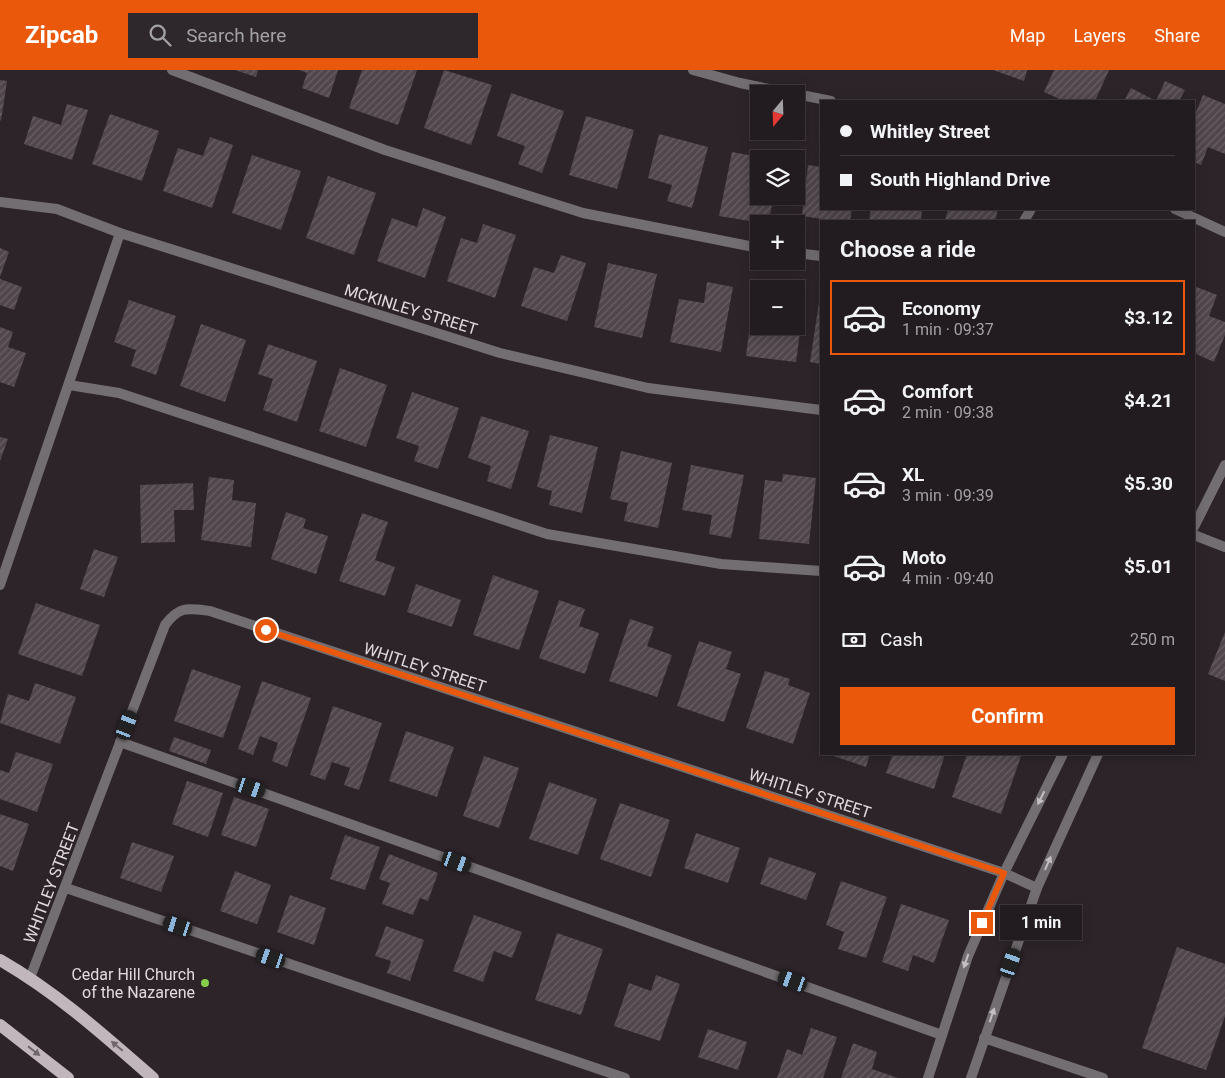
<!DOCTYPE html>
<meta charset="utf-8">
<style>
:root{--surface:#221b1f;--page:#2e282c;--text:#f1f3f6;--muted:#a2a1a4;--line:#3f393d;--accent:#ea580c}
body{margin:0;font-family:Roboto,sans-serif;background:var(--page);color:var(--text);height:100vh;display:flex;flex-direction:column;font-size:19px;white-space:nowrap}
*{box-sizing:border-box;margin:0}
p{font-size:16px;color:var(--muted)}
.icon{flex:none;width:28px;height:28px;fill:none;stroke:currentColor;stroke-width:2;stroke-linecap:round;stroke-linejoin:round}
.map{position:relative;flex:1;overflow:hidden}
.panel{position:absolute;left:820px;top:150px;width:375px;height:535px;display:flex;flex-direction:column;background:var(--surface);border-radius:0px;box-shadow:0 2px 12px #0003,0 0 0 1px var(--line)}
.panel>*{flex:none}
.banner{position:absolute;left:820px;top:30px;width:375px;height:110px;border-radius:0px;box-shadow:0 2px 12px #0003,0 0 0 1px var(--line);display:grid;align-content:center;height:110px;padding:0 20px;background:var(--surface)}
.needle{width:32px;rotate:199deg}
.tools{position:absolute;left:750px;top:15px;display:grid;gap:10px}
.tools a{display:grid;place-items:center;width:55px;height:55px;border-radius:0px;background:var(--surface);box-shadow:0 2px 12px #0003,0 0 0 1px var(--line);font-size:25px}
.end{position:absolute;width:22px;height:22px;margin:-11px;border:6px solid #ea580c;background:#fff;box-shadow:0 0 0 2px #fff}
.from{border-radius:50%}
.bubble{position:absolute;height:35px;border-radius:0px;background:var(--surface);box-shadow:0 2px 12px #0003,0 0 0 1px var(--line);font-size:16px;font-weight:700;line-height:35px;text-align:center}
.car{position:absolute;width:15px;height:30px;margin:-15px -8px;border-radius:6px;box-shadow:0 0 4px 1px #0007;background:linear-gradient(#222 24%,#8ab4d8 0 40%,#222 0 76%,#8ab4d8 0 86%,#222 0)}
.banner b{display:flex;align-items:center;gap:18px;height:48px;font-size:19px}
.banner b+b{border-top:1px solid var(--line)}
.banner i{width:12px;height:12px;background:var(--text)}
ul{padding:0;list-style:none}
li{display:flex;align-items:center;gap:15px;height:75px;margin:0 10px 8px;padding:0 10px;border:2px solid transparent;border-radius:0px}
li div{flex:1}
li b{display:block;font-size:19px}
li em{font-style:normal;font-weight:700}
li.on{border-color:var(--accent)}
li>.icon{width:45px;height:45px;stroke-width:1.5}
h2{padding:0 20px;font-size:22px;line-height:60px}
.pay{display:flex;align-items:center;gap:12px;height:55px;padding:0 20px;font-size:19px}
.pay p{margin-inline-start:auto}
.primary-button{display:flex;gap:10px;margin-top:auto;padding:10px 20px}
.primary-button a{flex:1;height:58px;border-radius:0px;background:var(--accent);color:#fff;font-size:20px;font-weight:700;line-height:58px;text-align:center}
header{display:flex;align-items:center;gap:30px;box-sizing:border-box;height:70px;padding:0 25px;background:var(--accent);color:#fff}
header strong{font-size:24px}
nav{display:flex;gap:28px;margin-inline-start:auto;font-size:18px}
.search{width:350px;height:45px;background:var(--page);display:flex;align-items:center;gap:12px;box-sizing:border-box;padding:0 18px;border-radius:0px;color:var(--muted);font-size:19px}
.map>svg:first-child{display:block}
.building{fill:url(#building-hatch)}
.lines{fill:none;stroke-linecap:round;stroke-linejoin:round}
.service{stroke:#736e71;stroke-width:10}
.minor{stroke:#736e71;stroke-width:10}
.primary{stroke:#c0b6bb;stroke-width:12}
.oneway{fill:#c5bec2}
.oneway2{fill:#6f666b}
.route{stroke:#ea580c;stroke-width:6}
.poi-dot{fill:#86cf4b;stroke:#2d2429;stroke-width:2}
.labels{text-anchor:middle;stroke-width:4;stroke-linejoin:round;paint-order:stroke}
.street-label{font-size:16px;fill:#e0d9dd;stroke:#2d2429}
.poi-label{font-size:16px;fill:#e0d9dd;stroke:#2d2429;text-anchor:end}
</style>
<header>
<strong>Zipcab</strong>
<div class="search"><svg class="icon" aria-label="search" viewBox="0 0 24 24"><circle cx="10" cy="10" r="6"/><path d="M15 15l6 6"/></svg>Search here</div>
<nav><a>Map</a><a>Layers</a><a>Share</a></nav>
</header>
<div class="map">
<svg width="1225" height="1008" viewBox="0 0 1225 1008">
<defs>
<pattern id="building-hatch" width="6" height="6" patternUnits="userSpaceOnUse" patternTransform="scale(1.25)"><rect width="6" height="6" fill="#50464c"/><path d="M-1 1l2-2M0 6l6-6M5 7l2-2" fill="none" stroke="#696065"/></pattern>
</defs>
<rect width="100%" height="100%" fill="#2d2429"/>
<g class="building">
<path d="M235,0H258L256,7Z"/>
<path d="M299,0H338L329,28L302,18L307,3Z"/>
<path d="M362,0H417L398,55L349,38Z"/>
<path d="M444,0L492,15L471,75L424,58Z"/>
<path d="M993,0H1027L1024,11Z"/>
<path d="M1054,0H1109L1095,31H1064L1044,22Z"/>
<path d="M0,10L7,11L1,51L0,50Z"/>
<path d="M1165,11L1185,20L1179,31H1124L1131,18L1156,31Z"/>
<path d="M511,23L564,41L542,103L518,94L525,76L497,66Z"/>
<path d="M1203,25L1225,34V84L1208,77L1201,95L1194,92V47Z"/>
<path d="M67,34L88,40L72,90L24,74L33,46L61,55Z"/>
<path d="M110,44L159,61L142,111L92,94Z"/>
<path d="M586,46L634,60L617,119L569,105Z"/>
<path d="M659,64L708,77L692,138L667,131L672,115L648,108Z"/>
<path d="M210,67L233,75L212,138L163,121L178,78L203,86Z"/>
<path d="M732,82L759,87V126H774L768,154L719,146Z"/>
<path d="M252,85L301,101L281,160L232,143Z"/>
<path d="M808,95L821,97V139H852L850,151H822V149L802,146Z"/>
<path d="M328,106L376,123L354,185L306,168Z"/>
<path d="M423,138L446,147L425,208L377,191L392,148L417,157Z"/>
<path d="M871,139H922L921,151L869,150Z"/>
<path d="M948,139H998L995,151H945Z"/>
<path d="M483,154L516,165L495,228L447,211L461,168L477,173Z"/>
<path d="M0,178L9,182L0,207Z"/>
<path d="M561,185L586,193L567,251L521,236L534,197L554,203Z"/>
<path d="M608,193L657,204L642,268L594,257Z"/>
<path d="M0,209L22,217L14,240L0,235Z"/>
<path d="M707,212L733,217L721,282L670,272L679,229L704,233Z"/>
<path d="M1194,216L1217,225L1209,246L1225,252V265L1214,292L1194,283Z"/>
<path d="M796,223L805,224L796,292L746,286L753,231H759V256H796Z"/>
<path d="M820,226H821V294L810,292Z"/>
<path d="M129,230L176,246L156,305L131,296L136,280L114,272Z"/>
<path d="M201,254L246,270L225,332L180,316Z"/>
<path d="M0,257L13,262L8,277L26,283L14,317L0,312Z"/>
<path d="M268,274L317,291L297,352L263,340L273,309L258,304Z"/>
<path d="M340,298L387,315L366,377L319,361Z"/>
<path d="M412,322L459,338L438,399L414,391L419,376L396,368Z"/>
<path d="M481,346L529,361L511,419L487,411L491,396L468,388Z"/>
<path d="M550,365L598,377L582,443L549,435L552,421L537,417Z"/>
<path d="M0,367L8,369L0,391Z"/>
<path d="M621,381L672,393L658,458L624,451L628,433L610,429Z"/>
<path d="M691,395L744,405L731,468L709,464L712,445L682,440Z"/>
<path d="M783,404L816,408L809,474L759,469L765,410L782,412Z"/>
<path d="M209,407L234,410L232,430L256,433L251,477L201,470Z"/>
<path d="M193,413L194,440H174L175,472L141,473L140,415Z"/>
<path d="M286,442L306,449L303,458L328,466L316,504L271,489Z"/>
<path d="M362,443L388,452L375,490L395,497L385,526L339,511Z"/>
<path d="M94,479L118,487L104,527L80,519Z"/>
<path d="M493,505L539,521L519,580L473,565Z"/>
<path d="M416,514L461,530L452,557L407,542Z"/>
<path d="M559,530L585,539L579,556L599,563L585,604L539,588Z"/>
<path d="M36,533L100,555L82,606L18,584Z"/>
<path d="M630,549L654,557L647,576L672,585L657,627L609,611Z"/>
<path d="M1225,562V611L1208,604Z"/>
<path d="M699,571L732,582L726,599L741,604L724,652L677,636Z"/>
<path d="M192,599L241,616L223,668L174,651Z"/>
<path d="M765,601L790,609L788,615L810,623L793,674L746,658Z"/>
<path d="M262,611L311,628L287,697L272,691L278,673L260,666L253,685L238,679Z"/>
<path d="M35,613L76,627L60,674L0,653L8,624L29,631Z"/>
<path d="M333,636L382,653L359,720L344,715L350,698L332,692L325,710L310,705Z"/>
<path d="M406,661L454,677L437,727L389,711Z"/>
<path d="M174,667L211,680L206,694L169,681Z"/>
<path d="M16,682L53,694L37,742L0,729V700L9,703Z"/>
<path d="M828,684H870L866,697Z"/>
<path d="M893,684H945L934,719L886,703Z"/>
<path d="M967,684H1015L1021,686L1001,744L952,727Z"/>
<path d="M484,686L519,698L499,758L463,746Z"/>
<path d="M187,711L223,723L208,767L172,754Z"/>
<path d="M549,712L597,729L578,785L529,769Z"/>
<path d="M234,727L269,739L256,777L221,765Z"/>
<path d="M620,733L670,750L651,807L600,789Z"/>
<path d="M0,744L29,754L13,801L0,796Z"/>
<path d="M696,763L740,778L728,813L684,798Z"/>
<path d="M345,765L380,777L365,820L330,809Z"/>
<path d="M132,772L174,786L161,822L120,808Z"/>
<path d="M389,784L438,803L428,831L420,828L413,845L382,834L390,813L379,809Z"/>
<path d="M769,787L816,803L806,830L760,814Z"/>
<path d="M235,801L271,815L257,854L220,841Z"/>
<path d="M841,811L887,827L866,888L838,879L844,862L826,855Z"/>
<path d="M290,825L326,838L314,875L277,862Z"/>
<path d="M901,834L949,850L934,893L913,885L908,901L882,892Z"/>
<path d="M474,845L522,862L512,888L494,881L483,912L453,901Z"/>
<path d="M386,856L424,870L410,911L387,903L391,891L375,886Z"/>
<path d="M557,863L603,879L581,945L535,930Z"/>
<path d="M1177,877L1225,894V946L1206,1000L1142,978Z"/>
<path d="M656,905L680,914L660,971L614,956L629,913L651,921Z"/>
<path d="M811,958L837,967L823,1008H777L787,979L802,985Z"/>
<path d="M708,959L747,972L738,1000L698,987Z"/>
<path d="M853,973L877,982L872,999L898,1008H841Z"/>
</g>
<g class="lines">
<g class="service">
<path d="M172,0L385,80L583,143L759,178"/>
<path d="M1024,151L1031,139"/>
<path d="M796,183L821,186"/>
<path d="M69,315L119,323L547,464L721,494L821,501"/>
<path d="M0,515L120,163"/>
<path d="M120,672L942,965"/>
<path d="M984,968L1103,1008"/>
</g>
<g class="minor">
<path d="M693,0L740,13L794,24"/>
<path d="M796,24L831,31"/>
<path d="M0,132L57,139L120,163L500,283L648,318L821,340"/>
<path d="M1175,139L1225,162"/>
<path d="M1194,457L1225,395"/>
<path d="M1194,465L1225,477"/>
<path d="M66,818L625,1008"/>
<path d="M30,908L165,555C179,536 187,538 210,541L1004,803L1037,818"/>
<path d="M928,1008L968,886L1004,803L1063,684"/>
<path d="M971,1008L1037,818L1098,684"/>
</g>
<g class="primary">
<path d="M0,890C56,922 105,966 153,1008"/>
<path d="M0,955L68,1008"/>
</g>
</g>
<defs><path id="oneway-solid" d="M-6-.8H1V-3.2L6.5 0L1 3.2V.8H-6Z" transform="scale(1.25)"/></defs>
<g class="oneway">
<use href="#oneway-solid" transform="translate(1041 728) rotate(116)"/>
<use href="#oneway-solid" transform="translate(1048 793) rotate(-66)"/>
<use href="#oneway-solid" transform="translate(966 891) rotate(109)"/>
<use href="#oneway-solid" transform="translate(992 945) rotate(-71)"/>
</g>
<g class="oneway2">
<use href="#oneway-solid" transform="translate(117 976) rotate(-140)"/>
<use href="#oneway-solid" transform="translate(34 981) rotate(38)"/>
</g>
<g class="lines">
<path class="route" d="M266,560L1004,803L982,853"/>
</g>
<circle class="poi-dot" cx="205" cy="913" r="5"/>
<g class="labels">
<g class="street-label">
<text transform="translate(411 239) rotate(17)" y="6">MCKINLEY STREET</text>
<text transform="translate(425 597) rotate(18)" y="6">WHITLEY STREET</text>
<text transform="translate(810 723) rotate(18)" y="6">WHITLEY STREET</text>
<text transform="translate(51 813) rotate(-69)" y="6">WHITLEY STREET</text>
</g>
<g class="poi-label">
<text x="195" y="910">Cedar Hill Church<tspan x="195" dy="18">of the Nazarene</tspan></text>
</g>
</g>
</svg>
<div class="tools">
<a><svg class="needle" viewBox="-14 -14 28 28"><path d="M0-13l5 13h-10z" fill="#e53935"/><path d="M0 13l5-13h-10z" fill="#a2a1a4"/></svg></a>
<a><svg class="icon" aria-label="layers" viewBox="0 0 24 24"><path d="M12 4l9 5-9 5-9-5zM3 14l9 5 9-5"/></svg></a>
<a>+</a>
<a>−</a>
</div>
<i class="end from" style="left:266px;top:560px"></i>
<i class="end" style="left:982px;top:853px"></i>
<div class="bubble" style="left:1000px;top:835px;width:82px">1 min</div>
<i class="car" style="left:127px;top:655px;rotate:21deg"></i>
<i class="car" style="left:251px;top:718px;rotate:109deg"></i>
<i class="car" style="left:457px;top:792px;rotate:110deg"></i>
<i class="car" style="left:178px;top:856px;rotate:288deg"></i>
<i class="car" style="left:271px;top:888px;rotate:289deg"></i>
<i class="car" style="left:1011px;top:893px;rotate:19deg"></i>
<i class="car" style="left:793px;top:911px;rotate:290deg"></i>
<div class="banner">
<b><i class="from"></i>Whitley Street</b>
<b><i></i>South Highland Drive</b>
</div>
<section class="panel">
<h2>Choose a ride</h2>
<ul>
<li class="on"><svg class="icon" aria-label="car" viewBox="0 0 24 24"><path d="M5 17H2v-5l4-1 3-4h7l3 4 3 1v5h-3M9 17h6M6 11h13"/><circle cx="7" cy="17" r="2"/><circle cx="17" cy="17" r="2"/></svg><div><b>Economy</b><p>1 min · 09:37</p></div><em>$3.12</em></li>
<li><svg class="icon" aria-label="car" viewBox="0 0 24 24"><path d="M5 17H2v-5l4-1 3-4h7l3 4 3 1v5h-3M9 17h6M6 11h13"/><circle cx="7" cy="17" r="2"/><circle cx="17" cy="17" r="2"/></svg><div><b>Comfort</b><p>2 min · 09:38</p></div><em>$4.21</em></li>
<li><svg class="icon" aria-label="car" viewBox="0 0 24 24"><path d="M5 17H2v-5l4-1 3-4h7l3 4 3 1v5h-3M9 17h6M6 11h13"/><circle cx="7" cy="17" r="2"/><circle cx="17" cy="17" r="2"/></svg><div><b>XL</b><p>3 min · 09:39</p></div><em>$5.30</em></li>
<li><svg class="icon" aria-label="car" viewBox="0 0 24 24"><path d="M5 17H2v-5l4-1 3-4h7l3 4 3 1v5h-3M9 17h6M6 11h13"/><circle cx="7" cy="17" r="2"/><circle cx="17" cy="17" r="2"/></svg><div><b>Moto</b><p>4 min · 09:40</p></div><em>$5.01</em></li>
</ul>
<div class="pay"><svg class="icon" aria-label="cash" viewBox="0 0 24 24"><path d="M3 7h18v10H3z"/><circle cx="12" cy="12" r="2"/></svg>Cash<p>250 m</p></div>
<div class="primary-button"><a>Confirm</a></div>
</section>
</div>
